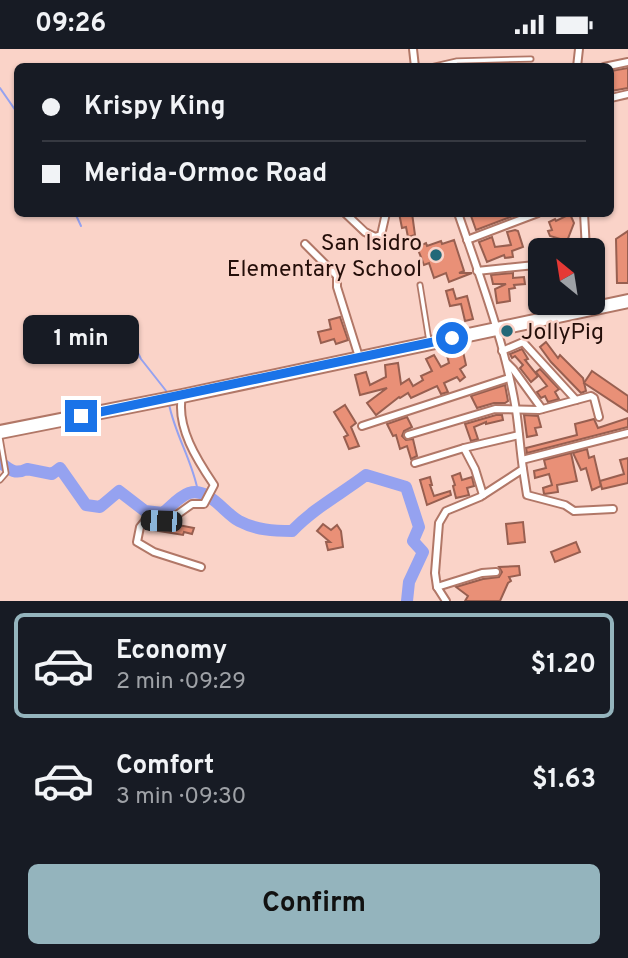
<!DOCTYPE html>
<meta charset="utf-8">
<style>
:root{--surface:#171b24;--page:#20242c;--text:#f1f3f6;--muted:#9ea1a6;--line:#363941;--accent:#94b4bd}
body{margin:0;font-family:Overpass,sans-serif;background:var(--page);color:var(--text);height:100vh;display:flex;flex-direction:column;font-size:26px;white-space:nowrap}
*{box-sizing:border-box;margin:0}
p{font-size:23px;color:var(--muted)}
.icon{flex:none;width:38px;height:38px;fill:none;stroke:currentColor;stroke-width:2;stroke-linecap:round;stroke-linejoin:round}
.map{position:relative;height:552px;overflow:hidden}
.panel{display:flex;flex-direction:column;background:var(--surface);flex:1}
.panel>*{flex:none}
.guide{position:absolute;left:14px;top:14px;width:600px;height:154px;border-radius:10px;box-shadow:0 2px 5px #0004;display:grid;align-content:center;height:154px;padding:0 28px;background:var(--surface)}
.needle{width:46px;rotate:330deg}
.buttons{position:absolute;left:528px;top:189px;display:grid;gap:14px}
.buttons a{display:grid;place-items:center;width:77px;height:77px;border-radius:10px;background:var(--surface);box-shadow:0 2px 5px #0004;font-size:35px}
.end{position:absolute;width:32px;height:32px;margin:-16px;border:9px solid #1a73e8;background:#fff;box-shadow:0 0 0 4px #fff}
.from{border-radius:50%}
.bubble{position:absolute;height:49px;border-radius:10px;background:var(--surface);box-shadow:0 2px 5px #0004;font-size:23px;font-weight:700;line-height:49px;text-align:center}
.car{position:absolute;width:21px;height:42px;margin:-21px -10px;border-radius:9px;box-shadow:0 0 5px 2px #0007;background:linear-gradient(#222 24%,#8ab4d8 0 40%,#222 0 76%,#8ab4d8 0 86%,#222 0)}
.guide b{display:flex;align-items:center;gap:24px;height:66px;font-size:26px}
.guide b+b{border-top:2px solid var(--line)}
.guide i{width:18px;height:18px;background:var(--text)}
ul{padding:12px 0 0;list-style:none}
li{display:flex;align-items:center;gap:21px;height:105px;margin:0 14px 10px;padding:0 14px;border:4px solid transparent;border-radius:10px}
li div{flex:1}
li b{display:block;font-size:26px}
li em{font-style:normal;font-weight:700}
li.current{border-color:var(--accent)}
li>.icon{width:63px;height:63px;stroke-width:1.5}
.action{display:flex;gap:14px;margin-top:auto;padding:14px 28px}
.action a{flex:1;height:80px;border-radius:10px;background:var(--accent);color:#111;font-size:28px;font-weight:700;line-height:80px;text-align:center}
.status{display:flex;justify-content:space-between;align-items:center;height:49px;padding:0 35px;background:var(--surface);direction:ltr}
.status svg{height:19px;fill:currentColor}
.map>svg:first-child{display:block}
.lines{fill:none;stroke-linecap:round;stroke-linejoin:round}
.stream{stroke:#95a2f0;stroke-width:2}
.river{stroke:#95a2f0;stroke-width:12}
.building{fill:#e99077;stroke:#985f50;stroke-width:2}
.lane-casing{stroke:#b17767;stroke-width:7}
.street-casing{stroke:#b17767;stroke-width:10}
.highway-casing{stroke:#b17767;stroke-width:16}
.lane{stroke:#fff;stroke-width:3.5}
.street{stroke:#fff;stroke-width:6}
.highway{stroke:#fff;stroke-width:12}
.route{stroke:#1a73e8;stroke-width:9}
.poi-dot{fill:#236878;stroke:#fad3c8;stroke-width:2.5}
.labels{text-anchor:middle;stroke-width:5;stroke-linejoin:round;paint-order:stroke}
.poi-label{font-size:23px;fill:#240e09;stroke:#fad3c8;text-anchor:end}
</style>
<div class="status"><b>09:26</b><svg viewBox="0 0 49 12"><path d="M0 12V9h3v3zM5 12V6h3v6zM10 12V3h3v9zM15 12V0h3v12zM26 1h20v11H26zM47 4h2v5h-2z"/></svg></div>
<div class="map">
<svg width="628" height="552" viewBox="0 0 628 552">
<rect width="100%" height="100%" fill="#fad3c8"/>
<g class="lines">
<g class="stream">
<path d="M0,39L18,65"/>
<path d="M75,164L81,177"/>
<path d="M132,292L141,310L167,343"/>
<path d="M169,355C175,386 193,413 198,443"/>
</g>
<path class="river" d="M0,413C10,421 15,426 27,420L52,425L60,419L86,456L100,458L119,442L145,462L163,464C170,458 180,447 189,444C209,438 224,464 239,472C256,481 274,482 292,482C314,459 341,445 366,426L406,438L419,478L413,492L423,503L409,533L407,552"/>
</g>
<g class="building">
<path d="M628,19V39L611,42V22Z"/>
<path d="M399,164H412L415,186L408,188L406,178L402,179Z"/>
<path d="M470,164H512L513,167L476,181Z"/>
<path d="M570,165L574,174L567,192L550,187L548,182L552,181L549,173L555,170L556,172Z"/>
<path d="M515,181L518,182L523,198L512,202L513,208L505,209L504,206L487,213L479,193L492,188L495,198L511,196L507,183Z"/>
<path d="M628,182V234H617L616,190Z"/>
<path d="M454,191L464,222L459,224H472L449,233L446,224L434,229L429,214L424,216L417,198L426,194L427,197L441,192L442,195Z"/>
<path d="M513,224V229L524,228L525,235L514,236L515,239L509,240L510,252L497,254L495,240L506,235H493L491,226Z"/>
<path d="M453,240L456,250L467,247L473,270L465,272L461,255L450,257L446,242Z"/>
<path d="M340,268L348,291L336,295L334,290L321,294L318,283L331,280L329,271Z"/>
<path d="M546,293L558,309L560,306L583,329L586,342L581,344L551,313L540,298Z"/>
<path d="M462,298L466,316L460,320L465,328L460,332L457,328L444,334L448,343L441,345L437,337L411,349L408,344L400,349L399,348L376,366L367,354L387,339L360,346L355,326L366,323L370,336L386,328L385,316L398,314L401,335L409,330L413,337L423,331L421,327L432,322L426,310L434,306L441,318L449,314L446,303Z"/>
<path d="M522,300L528,310L525,311L538,327L531,333L520,319L523,316L515,307L512,309L510,305Z"/>
<path d="M540,320L559,340L555,343L559,350L548,353L545,347L541,349L537,343L547,337L536,323Z"/>
<path d="M592,322L628,347V363L584,334Z"/>
<path d="M505,336L508,352L505,354H494L477,359L471,347Z"/>
<path d="M345,356L356,374L351,378L359,397L349,400L344,388L348,386L334,363Z"/>
<path d="M496,366H502L503,371L486,375V373L474,378L478,390L471,392L465,375Z"/>
<path d="M524,366L538,367L541,378L535,379L537,386L527,388Z"/>
<path d="M407,368L412,378L404,382L402,387L406,391L413,390L417,407L411,410L407,397L400,400L396,386L393,387L387,375Z"/>
<path d="M628,369V378L527,404L526,399L577,386L575,375L594,370L598,379Z"/>
<path d="M587,400L589,409L594,407L601,437L592,441L586,419L581,421L573,404Z"/>
<path d="M571,404L577,432L557,436L558,443L544,445L543,439L552,436L549,425L535,429L534,422L546,419L544,411Z"/>
<path d="M628,409V434L602,440L600,432L624,425L620,411Z"/>
<path d="M460,424L462,431L472,428L474,437L467,439L469,446L456,449L453,437L455,436L452,427Z"/>
<path d="M430,428L432,436H430L434,447L450,442L451,446L427,456L420,431Z"/>
<path d="M523,473L525,493L508,495L506,475Z"/>
<path d="M173,475L194,479L192,485L184,483L183,486L152,481V478Z"/>
<path d="M323,475L331,481L337,476L341,482L343,498L328,501L326,493H330L317,482Z"/>
<path d="M576,493L580,503L555,513L551,503Z"/>
<path d="M519,517L520,526L509,528L511,532L508,534L500,552H465L468,547L456,538L483,530L499,528L502,523L499,518Z"/>
</g>
<g class="lines">
<g class="lane-casing">
<g id="lane">
<path d="M431,18L457,12L531,10"/>
<path d="M420,236L429,292"/>
<path d="M0,389L6,424L0,431"/>
</g>
</g>
<g class="street-casing">
<g id="street">
<path d="M413,0L415,18"/>
<path d="M577,18L579,0"/>
<path d="M604,18L628,13"/>
<path d="M611,49L628,45"/>
<path d="M345,164L365,183L375,188L381,186L386,164"/>
<path d="M584,164L586,201"/>
<path d="M467,191L538,164"/>
<path d="M305,195L337,227V238L359,308"/>
<path d="M477,222L535,216"/>
<path d="M502,302L523,293L576,351"/>
<path d="M507,314L513,320L542,360"/>
<path d="M182,347C176,378 197,411 214,436L204,455H192L171,470L144,473L140,478L137,493L154,503L201,518"/>
<path d="M362,377L509,329"/>
<path d="M408,386L495,360L539,361L591,347L594,349L599,368"/>
<path d="M464,399L519,386"/>
<path d="M522,411L628,384"/>
<path d="M415,414L464,399L475,420L483,446"/>
<path d="M523,420L527,446L565,456L574,462L613,460"/>
<path d="M437,538L482,524L496,523"/>
<path d="M446,552L437,538L435,524L439,474L446,462L480,448L523,420C520,400 519,380 516,361C505,294 480,228 458,164"/>
</g>
</g>
<g class="highway-casing">
<path id="highway" d="M0,383L182,347L628,252"/>
</g>
<use href="#lane" class="lane"/>
<use href="#street" class="street"/>
<use href="#highway" class="highway"/>
</g>
<g class="lines">
<path class="route" d="M81,367L452,289"/>
</g>
<g class="poi-dot">
<circle cx="436" cy="206" r="7"/>
<circle cx="507" cy="282" r="7"/>
</g>
<g class="labels">
<g class="poi-label">
<text x="422" y="201">San Isidro<tspan x="422" dy="26">Elementary School</tspan></text>
<text x="521" y="290" text-anchor="start">JollyPig</text>
</g>
</g>
</svg>
<div class="buttons">
<a><svg class="needle" viewBox="-14 -14 28 28"><path d="M0-13l5 13h-10z" fill="#e53935"/><path d="M0 13l5-13h-10z" fill="#9ea1a6"/></svg></a>
</div>
<i class="end from" style="left:452px;top:289px"></i>
<i class="end" style="left:81px;top:367px"></i>
<div class="bubble" style="left:23px;top:266px;width:116px">1 min</div>
<i class="car" style="left:161px;top:472px;rotate:272deg"></i>
<div class="guide">
<b><i class="from"></i>Krispy King</b>
<b><i></i>Merida-Ormoc Road</b>
</div>
</div>
<section class="panel">
<ul>
<li class="current"><svg class="icon" aria-label="car" viewBox="0 0 24 24"><path d="M5 17H2v-5l4-1 3-4h7l3 4 3 1v5h-3M9 17h6M6 11h13"/><circle cx="7" cy="17" r="2"/><circle cx="17" cy="17" r="2"/></svg><div><b>Economy</b><p>2 min · 09:29</p></div><em>$1.20</em></li>
<li><svg class="icon" aria-label="car" viewBox="0 0 24 24"><path d="M5 17H2v-5l4-1 3-4h7l3 4 3 1v5h-3M9 17h6M6 11h13"/><circle cx="7" cy="17" r="2"/><circle cx="17" cy="17" r="2"/></svg><div><b>Comfort</b><p>3 min · 09:30</p></div><em>$1.63</em></li>
</ul>
<div class="action"><a>Confirm</a></div>
</section>
